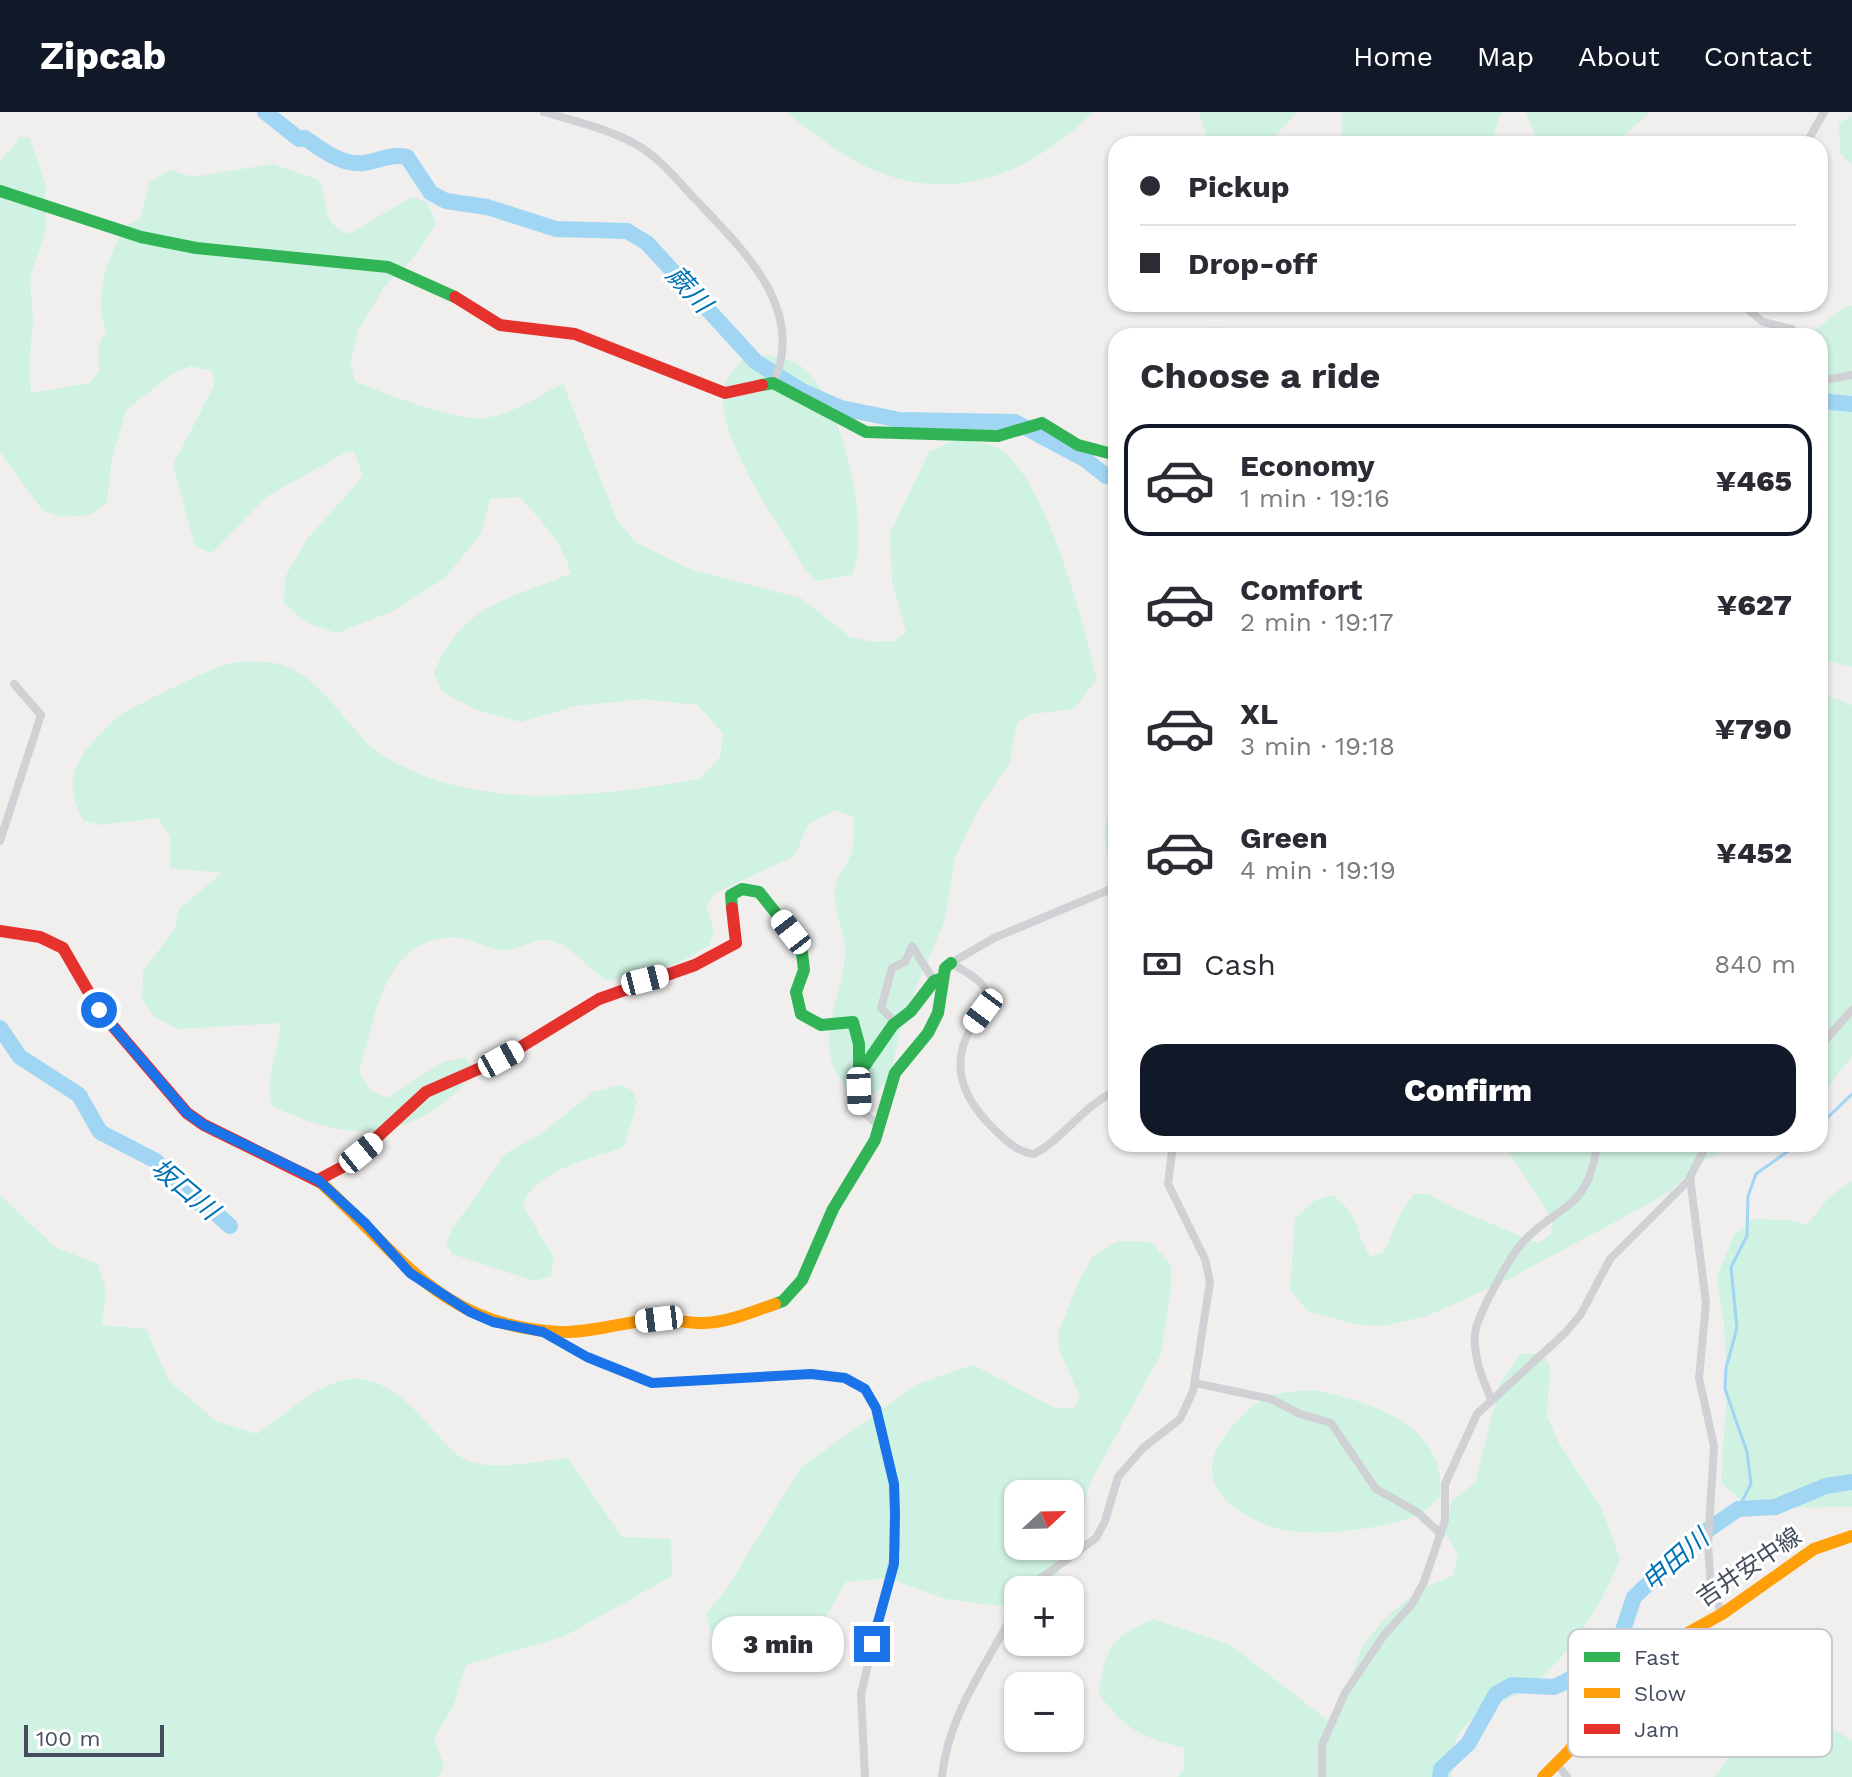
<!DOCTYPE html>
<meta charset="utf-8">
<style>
:root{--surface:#fff;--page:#f2f2f3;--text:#2b2b33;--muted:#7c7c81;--line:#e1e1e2;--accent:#111827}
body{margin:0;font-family:"Work Sans","Noto Sans JP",sans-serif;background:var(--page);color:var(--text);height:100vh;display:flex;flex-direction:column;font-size:30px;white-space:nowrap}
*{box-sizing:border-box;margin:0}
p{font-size:26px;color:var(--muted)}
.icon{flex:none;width:44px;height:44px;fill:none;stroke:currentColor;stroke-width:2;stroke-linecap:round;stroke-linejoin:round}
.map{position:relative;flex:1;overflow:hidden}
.side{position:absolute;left:1108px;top:216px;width:720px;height:824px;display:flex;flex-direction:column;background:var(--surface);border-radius:24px;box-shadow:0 2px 6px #0004}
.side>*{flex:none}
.guide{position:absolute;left:1108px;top:24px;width:720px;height:176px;border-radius:24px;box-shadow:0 2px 6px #0004;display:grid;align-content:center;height:176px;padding:0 32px;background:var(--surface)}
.needle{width:52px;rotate:68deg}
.controls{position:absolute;left:1004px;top:1368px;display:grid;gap:16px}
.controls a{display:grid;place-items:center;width:80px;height:80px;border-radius:16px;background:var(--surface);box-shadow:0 2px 6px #0004;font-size:40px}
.scale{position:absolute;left:24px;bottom:20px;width:140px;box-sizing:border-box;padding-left:8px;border:4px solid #444d5d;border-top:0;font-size:22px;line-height:28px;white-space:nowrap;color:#444d5d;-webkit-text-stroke:6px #fff;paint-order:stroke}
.end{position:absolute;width:36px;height:36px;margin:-18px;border:10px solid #1a73e8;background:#fff;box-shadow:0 0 0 4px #fff}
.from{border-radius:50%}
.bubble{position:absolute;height:56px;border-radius:24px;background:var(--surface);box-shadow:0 2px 6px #0004;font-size:26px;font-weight:800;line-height:56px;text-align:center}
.car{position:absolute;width:24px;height:48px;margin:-24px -12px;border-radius:10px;box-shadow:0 0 6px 2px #0007;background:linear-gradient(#fff 24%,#345 0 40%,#fff 0 76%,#345 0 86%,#fff 0)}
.guide b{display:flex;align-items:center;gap:28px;height:76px;font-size:30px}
.guide b+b{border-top:2px solid var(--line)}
.guide i{width:20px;height:20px;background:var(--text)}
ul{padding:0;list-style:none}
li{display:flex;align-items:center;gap:24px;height:112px;margin:0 16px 12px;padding:0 16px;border:4px solid transparent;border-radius:24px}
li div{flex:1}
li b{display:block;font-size:30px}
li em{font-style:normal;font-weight:800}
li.selected{border-color:var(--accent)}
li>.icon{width:72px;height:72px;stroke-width:1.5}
h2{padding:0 32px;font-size:36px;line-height:96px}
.pay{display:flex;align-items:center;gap:20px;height:88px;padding:0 32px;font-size:30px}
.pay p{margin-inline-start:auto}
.primary-button{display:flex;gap:16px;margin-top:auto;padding:16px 32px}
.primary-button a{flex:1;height:92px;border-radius:24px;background:var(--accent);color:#fff;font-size:32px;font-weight:800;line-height:92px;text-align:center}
header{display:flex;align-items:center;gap:48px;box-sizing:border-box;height:112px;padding:0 40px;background:var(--accent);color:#fff}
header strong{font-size:38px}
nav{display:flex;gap:44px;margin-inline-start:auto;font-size:28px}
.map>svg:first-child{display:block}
.green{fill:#d0f2e2}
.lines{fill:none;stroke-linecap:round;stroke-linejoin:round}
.stream{stroke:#a0d5f4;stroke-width:3}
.river{stroke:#a0d5f4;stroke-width:16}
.street{stroke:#cfd1d4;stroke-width:8}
.fast{stroke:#30b455;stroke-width:12}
.slow{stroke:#ff9f0a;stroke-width:12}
.jam{stroke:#e5322d;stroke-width:12}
.route{stroke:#1a73e8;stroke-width:10}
.labels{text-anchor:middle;stroke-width:6;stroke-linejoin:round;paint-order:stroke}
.street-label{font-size:24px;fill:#444d5d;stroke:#fff}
.water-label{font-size:26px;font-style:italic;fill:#0072b4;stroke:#fff}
.key{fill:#fff;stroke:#c7cace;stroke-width:2}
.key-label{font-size:22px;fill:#444d5d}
</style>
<header>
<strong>Zipcab</strong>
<nav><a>Home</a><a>Map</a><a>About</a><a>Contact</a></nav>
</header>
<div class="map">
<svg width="1852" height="1665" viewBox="0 0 1852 1665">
<rect width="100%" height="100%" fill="#f0efee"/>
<g class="green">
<path d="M787,0H1093C1016,77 923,99 831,34C816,23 800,13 787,0Z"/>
<path d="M1199,0H1297L1268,32H1208Z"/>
<path d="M1342,0H1504L1499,5L1491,32H1341Z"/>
<path d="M1526,0H1650L1615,32H1539Z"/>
<path d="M1852,4V53L1840,41L1839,11Z"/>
<path d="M20,25L30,26L45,72L46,116L30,166L33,209L29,257L31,281L89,271L99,260V232L106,219C92,183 108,147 125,114L140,107L150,70L170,58L193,65L273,52L319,68C330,93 318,108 348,122L412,85L427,90L436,111L416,143L384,175L359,217L350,250L355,269C381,281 459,310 485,306C513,302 540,284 563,271L616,406L635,430L692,458L801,486L850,525L873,530L895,529L906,520L892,469L890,421L929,340L958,326C970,329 989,331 1000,337C1047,369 1083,511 1097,567L1074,597L1032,602L1017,610L1010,650L979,696L955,745L945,808L901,911L890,967L873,983L849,979C808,930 841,896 845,843C847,824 833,802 835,776C837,763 847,753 851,742C855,731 853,716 854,705L836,698L808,712L795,744L715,781L706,794L714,818L709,834L676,852L608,869C590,859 569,830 548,828C532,826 515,841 500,838C486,836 473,827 459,826C383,821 376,905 359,960L371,979L387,986L443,950L466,946L475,959C417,1031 350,1033 271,993C266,955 278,946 281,911L177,917L154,904L142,887L143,860L175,816L179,797L222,761L170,756V724L158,706L100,713L84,709C74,692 68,673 77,653C84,638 104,617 116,606C125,598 210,557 224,553C236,549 255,549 267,550C321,554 346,622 387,646C480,701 599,684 700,667L720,645L723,621L697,593L644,587L575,594L521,610L477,598L442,580L434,561C463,489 509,489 571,461C563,431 540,408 520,385L490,387L481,422L445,466L393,499L337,521L307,511L284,492L285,465L307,427L359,369L362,362L354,339L343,342L266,385L212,441L195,434L173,353L215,272L212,259L191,254L172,262L126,298L112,346L107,390L90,403L62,405L43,399L0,340V50Z"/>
<path d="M1847,194H1852V555L1823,548L1820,541V224H1806Z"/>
<path d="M1217,215L1264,224H1184L1187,220Z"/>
<path d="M769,243C777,246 791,247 798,252C842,281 872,418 852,463L816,469L803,454C778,410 724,338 723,286C722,270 736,255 746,244Z"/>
<path d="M1820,581L1852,593V944L1820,985Z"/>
<path d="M1116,685V761C1102,734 1101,712 1116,685Z"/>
<path d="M619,973L632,978L637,990L624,1035C593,1047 532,1058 523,1094L554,1146L551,1164L534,1169L452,1142L446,1132L451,1119L506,1041L541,1022L593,980Z"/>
<path d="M1504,1032H1738L1697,1052L1672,1078L1641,1096L1507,1168L1427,1204L1383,1214L1353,1212L1307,1199L1290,1177L1295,1106L1314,1089L1333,1083C1366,1110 1352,1119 1371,1145L1384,1140L1401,1100L1414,1082H1428L1455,1097L1538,1131L1550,1123L1553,1109Z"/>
<path d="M1852,1069V1395L1750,1396L1721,1371L1727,1275L1724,1212L1717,1165L1734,1123L1753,1107L1788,1108L1807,1113L1829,1085Z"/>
<path d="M0,1083L55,1135L98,1152L106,1177L102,1213L146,1217L169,1269L216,1309L257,1322C319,1278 353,1234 420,1303C432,1315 448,1339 464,1347C491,1361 539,1348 568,1346L622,1425L671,1427L672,1464L565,1524L466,1553L453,1595L434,1626L444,1654L438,1665H0Z"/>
<path d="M1118,1129L1151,1130L1171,1153V1178L1161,1242L1092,1367L1070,1428V1382H1018V1434H1068L1057,1464L1045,1478H1018V1488L998,1494L946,1487L886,1466L846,1470L802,1546L787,1555L711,1522L706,1502L727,1476L801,1355L918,1272L973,1253L1055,1296H1074L1080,1285L1059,1237L1058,1221L1080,1167L1093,1144Z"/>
<path d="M1520,1242H1542L1550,1253L1547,1304L1559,1331L1601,1395L1620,1447C1604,1489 1570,1544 1533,1572C1493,1601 1446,1600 1452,1665H1178L1184,1656V1636C1139,1623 1127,1620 1099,1582C1106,1535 1110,1526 1153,1507L1229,1532L1330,1610C1351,1592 1349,1560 1362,1537C1381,1504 1418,1475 1453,1464L1458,1444L1444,1418L1452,1388L1475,1371L1500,1271Z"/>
<path d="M1315,1278C1371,1290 1448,1313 1440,1385C1434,1390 1428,1398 1421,1401C1389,1417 1311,1427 1276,1416C1224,1399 1188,1365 1231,1316C1259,1283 1274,1280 1315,1278Z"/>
<path d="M1785,1604L1821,1609L1852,1629V1665H1714L1754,1614Z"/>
</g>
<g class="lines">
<g class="stream">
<path d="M1820,1013L1852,982"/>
<path d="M1738,1397L1751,1372L1747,1340L1725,1277L1726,1256L1737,1216L1731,1155L1747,1124L1748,1084L1756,1062L1798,1032"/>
</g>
<g class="river">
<path d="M265,0L299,27L305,26C322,38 341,53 363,51C379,49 392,41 407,45L431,81L446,89L487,95L556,117L627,119L647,131L756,250L802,279L841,296L900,308L1015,310L1086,348L1106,364L1116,363"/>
<path d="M1820,289L1852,292"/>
<path d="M0,916L20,945L79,983L100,1020L156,1049L190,1087L211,1097L230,1114"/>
<path d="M1440,1665L1441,1657L1468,1632L1496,1582L1512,1573L1554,1575L1567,1569L1619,1530L1634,1485L1702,1422L1738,1397L1775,1395L1826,1374L1852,1370"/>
</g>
<g class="street">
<path d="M544,0C575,9 609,17 637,33C659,45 678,69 695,87C742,137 808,197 773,271"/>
<path d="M1806,32L1824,0"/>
<path d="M1741,192L1763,210L1792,217L1796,224"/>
<path d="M1820,269L1852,263"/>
<path d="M0,729L41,603L14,572"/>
<path d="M1116,775L994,826L951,851C963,859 985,868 987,883C989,897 977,905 971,916C950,952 962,983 988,1011C1001,1024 1015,1040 1034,1042C1064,1026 1081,996 1116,978"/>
<path d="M896,911L881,896L892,856L905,850L912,834L934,869"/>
<path d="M1820,934L1852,898"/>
<path d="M859,962L860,997L879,1014"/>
<path d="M1690,1065L1706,1191L1699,1266L1714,1334L1708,1433L1711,1475L1722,1502"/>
<path d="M544,1220L587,1245L652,1271L811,1262L845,1266L865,1277L876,1296L894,1372L896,1435L861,1582L865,1665"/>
<path d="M1195,1271L1271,1287L1300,1302L1331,1311L1376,1377L1417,1400L1441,1422"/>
<path d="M1491,1287C1483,1268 1473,1245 1475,1222C1476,1205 1510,1144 1523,1130C1560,1090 1588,1100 1597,1032"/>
<path d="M1025,1478L1096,1426L1105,1409L1118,1365L1143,1336L1180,1307L1193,1279L1210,1170L1205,1147L1168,1072L1173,1032"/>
<path d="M1557,1652L1567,1665"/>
<path d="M942,1665C948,1600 990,1549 1018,1492"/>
<path d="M1322,1665V1633L1345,1581L1384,1523L1412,1492L1424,1470L1445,1408V1372L1477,1302L1566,1220L1581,1202L1610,1147L1688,1069L1707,1032"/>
</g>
<g class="fast">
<path d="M0,79L141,125L196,136L388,155L455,185"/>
<path d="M762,273L773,271L866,320L998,324L1042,311L1078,333L1116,343"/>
<path d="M732,796L731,783L742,777L759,780L791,820L802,841L804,858L796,880L801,902L821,913L853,910L859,932V962L893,913L911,899L934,869L943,866"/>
<path d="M775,1192L783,1189L802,1168L833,1097L875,1028L895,961L928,921L938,901L945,856L951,851"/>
</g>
<g class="slow">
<path d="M320,1070C399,1142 442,1215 560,1220C591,1221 624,1210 656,1207C672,1206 688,1212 704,1211C729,1210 752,1200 775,1192"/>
<path d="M1543,1665L1570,1638L1606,1576L1628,1554L1722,1502L1814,1437L1852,1424"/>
</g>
<g class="jam">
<path d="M455,185L500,213L575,222L725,281L762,273"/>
<path d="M0,819L40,825L63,836L99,898L187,1001L204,1013L320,1070"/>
<path d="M318,1068L348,1052L426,980L501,947L599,887L695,853L736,831L732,796"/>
</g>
</g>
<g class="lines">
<path class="route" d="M99,898L187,1001L204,1013L318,1068L366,1112L410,1161L470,1200L493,1210L543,1220L587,1245L652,1271L811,1262L845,1266L865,1277L876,1296L894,1372L895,1402L894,1452L872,1532"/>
</g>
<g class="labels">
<g class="street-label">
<text transform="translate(1749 1455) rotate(-34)" y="8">吉井安中線</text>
</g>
<g class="water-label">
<text transform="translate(689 177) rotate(47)" y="9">蕨川</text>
<text transform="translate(185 1077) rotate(40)" y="9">坂口川</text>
<text transform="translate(1675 1448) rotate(-41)" y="9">申田川</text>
</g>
</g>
<rect x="1568" y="1517" width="264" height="128" rx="12" class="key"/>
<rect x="1584" y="1540" width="36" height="10" fill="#30b455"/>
<rect x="1584" y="1576" width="36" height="10" fill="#ff9f0a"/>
<rect x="1584" y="1612" width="36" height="10" fill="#e5322d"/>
<g class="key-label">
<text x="1634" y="1553">Fast</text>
<text x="1634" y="1589">Slow</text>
<text x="1634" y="1625">Jam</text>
</g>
</svg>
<div class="controls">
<a><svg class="needle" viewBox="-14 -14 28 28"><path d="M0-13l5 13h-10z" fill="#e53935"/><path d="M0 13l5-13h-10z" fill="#7c7c81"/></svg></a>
<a>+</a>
<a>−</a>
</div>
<div class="scale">100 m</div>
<i class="end from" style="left:99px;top:898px"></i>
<i class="end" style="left:872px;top:1532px"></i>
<div class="bubble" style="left:712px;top:1504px;width:132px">3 min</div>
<i class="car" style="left:791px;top:820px;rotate:322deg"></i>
<i class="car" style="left:645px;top:868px;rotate:76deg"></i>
<i class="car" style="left:983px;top:899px;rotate:217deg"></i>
<i class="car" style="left:501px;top:947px;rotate:61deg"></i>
<i class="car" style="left:859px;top:979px;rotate:178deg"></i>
<i class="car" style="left:361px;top:1041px;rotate:51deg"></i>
<i class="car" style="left:659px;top:1207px;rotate:263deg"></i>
<div class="guide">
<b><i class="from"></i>Pickup</b>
<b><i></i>Drop-off</b>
</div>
<section class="side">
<h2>Choose a ride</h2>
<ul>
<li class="selected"><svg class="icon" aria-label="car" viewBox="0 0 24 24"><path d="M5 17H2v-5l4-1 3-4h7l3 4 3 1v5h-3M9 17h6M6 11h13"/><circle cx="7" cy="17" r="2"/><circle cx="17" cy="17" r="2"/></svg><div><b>Economy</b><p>1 min · 19:16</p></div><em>¥465</em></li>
<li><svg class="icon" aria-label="car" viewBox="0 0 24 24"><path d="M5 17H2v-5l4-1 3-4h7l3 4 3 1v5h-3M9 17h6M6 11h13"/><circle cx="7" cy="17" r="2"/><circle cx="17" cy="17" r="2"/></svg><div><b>Comfort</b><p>2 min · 19:17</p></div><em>¥627</em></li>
<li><svg class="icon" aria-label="car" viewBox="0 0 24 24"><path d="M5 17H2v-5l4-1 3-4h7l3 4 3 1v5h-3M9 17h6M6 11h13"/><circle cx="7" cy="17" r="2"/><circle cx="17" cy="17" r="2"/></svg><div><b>XL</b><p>3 min · 19:18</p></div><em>¥790</em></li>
<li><svg class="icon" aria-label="car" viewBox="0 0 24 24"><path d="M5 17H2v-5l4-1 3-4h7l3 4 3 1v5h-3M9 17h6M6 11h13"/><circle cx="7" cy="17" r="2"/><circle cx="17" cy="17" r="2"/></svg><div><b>Green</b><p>4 min · 19:19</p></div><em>¥452</em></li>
</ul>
<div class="pay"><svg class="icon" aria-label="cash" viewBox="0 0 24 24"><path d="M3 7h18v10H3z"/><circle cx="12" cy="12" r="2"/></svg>Cash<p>840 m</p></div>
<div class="primary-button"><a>Confirm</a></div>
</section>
</div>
